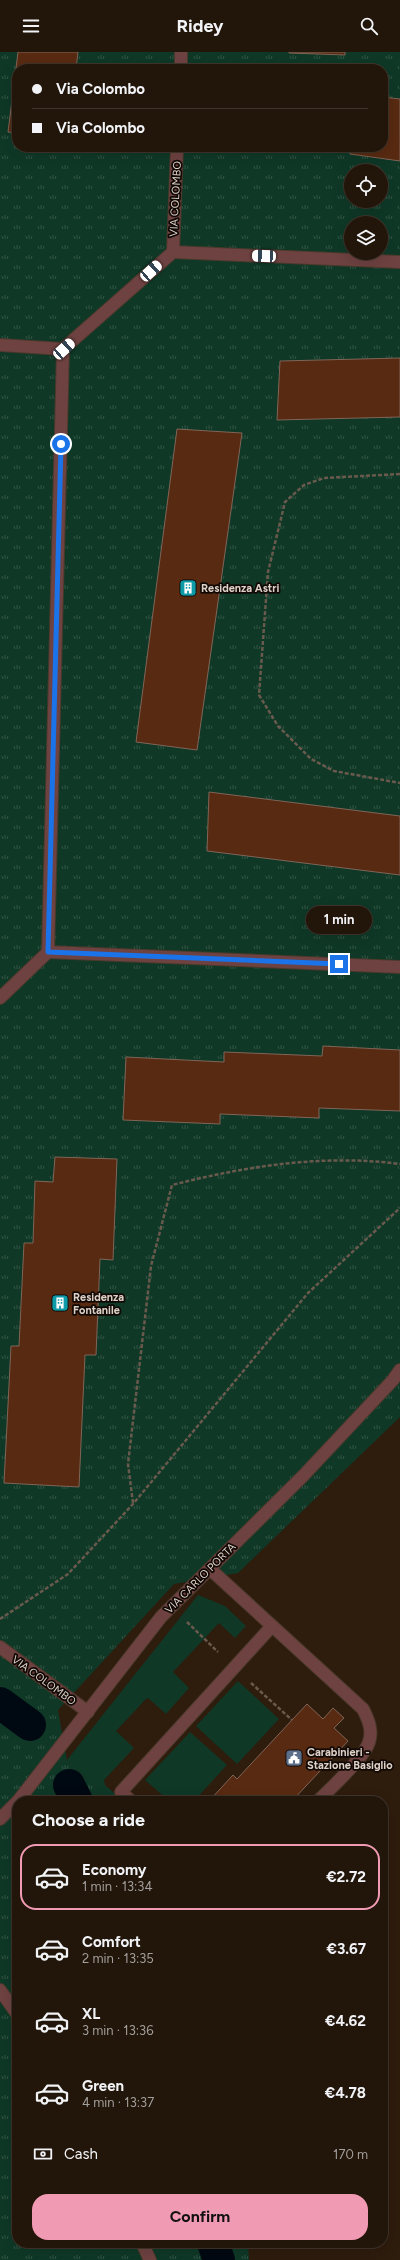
<!DOCTYPE html>
<meta charset="utf-8">
<style>
:root{--surface:#22150a;--page:#2e2218;--text:#f1f3f6;--muted:#a29f9c;--line:#3f342b;--accent:#f19ab3}
body{margin:0;font-family:Figtree,sans-serif;background:var(--page);color:var(--text);height:100vh;display:flex;flex-direction:column;font-size:15px;white-space:nowrap}
*{box-sizing:border-box;margin:0}
p{font-size:13px;color:var(--muted)}
.icon{flex:none;width:22px;height:22px;fill:none;stroke:currentColor;stroke-width:2;stroke-linecap:round;stroke-linejoin:round}
.map{position:relative;flex:1;overflow:hidden}
.drawer{position:absolute;left:12px;top:1744px;width:376px;height:452px;display:flex;flex-direction:column;background:var(--surface);border-radius:16px;box-shadow:0 4px 16px #0002,0 0 0 1px var(--line)}
.drawer>*{flex:none}
.guide{position:absolute;left:12px;top:12px;width:376px;height:88px;border-radius:16px;box-shadow:0 4px 16px #0002,0 0 0 1px var(--line);display:grid;align-content:center;height:88px;padding:0 20px;background:var(--surface)}
.controls{position:absolute;left:344px;top:112px;display:grid;gap:8px}
.controls a{display:grid;place-items:center;width:44px;height:44px;border-radius:50%;background:var(--surface);box-shadow:0 4px 16px #0002,0 0 0 1px var(--line);font-size:20px}
.end{position:absolute;width:18px;height:18px;margin:-9px;border:5px solid #1a73e8;background:#fff;box-shadow:0 0 0 2px #fff}
.from{border-radius:50%}
.bubble{position:absolute;height:28px;border-radius:14px;background:var(--surface);box-shadow:0 4px 16px #0002,0 0 0 1px var(--line);font-size:13px;font-weight:700;line-height:28px;text-align:center}
.car{position:absolute;width:12px;height:24px;margin:-12px -6px;border-radius:5px;box-shadow:0 0 3px 1px #0007;background:linear-gradient(#fff 24%,#345 0 40%,#fff 0 76%,#345 0 86%,#fff 0)}
.guide b{display:flex;align-items:center;gap:14px;height:38px;font-size:15px}
.guide b+b{border-top:1px solid var(--line)}
.guide i{width:10px;height:10px;background:var(--text)}
ul{padding:0;list-style:none}
li{display:flex;align-items:center;gap:12px;height:66px;margin:0 8px 6px;padding:0 12px;border:2px solid transparent;border-radius:16px}
li div{flex:1}
li b{display:block;font-size:15px}
li em{font-style:normal;font-weight:700}
li.on{border-color:var(--accent)}
li>.icon{width:36px;height:36px;stroke-width:1.5}
h2{padding:0 20px;font-size:18px;line-height:48px}
.pay{display:flex;align-items:center;gap:10px;height:44px;padding:0 20px;font-size:15px}
.pay p{margin-inline-start:auto}
.primary-button{display:flex;gap:8px;margin-top:auto;padding:8px 20px}
.primary-button a{flex:1;height:46px;border-radius:16px;background:var(--accent);color:#111;font-size:16px;font-weight:700;line-height:46px;text-align:center}
header{display:flex;justify-content:space-between;align-items:center;height:52px;padding:0 20px;background:var(--surface);font-size:18px;font-weight:700}
.map>svg:first-child{display:block}
.green{fill:#0f3827}
.park{fill:url(#park-tufts);fill-rule:evenodd}
.lines{fill:none;stroke-linecap:round;stroke-linejoin:round}
.canal{stroke:#000811;stroke-width:32}
.building{fill:#582a11;stroke:#7f6558}
.minor-casing{stroke:#4a392b;stroke-width:14}
.path{stroke:#6a5a4d;stroke-width:2.5;stroke-dasharray:4 2;stroke-linecap:butt}
.minor{stroke:#6e4240;stroke-width:12}
.route{stroke:#1a73e8;stroke-width:5}
.labels{text-anchor:middle;stroke-width:3.5;stroke-linejoin:round;paint-order:stroke}
.street-label{font-size:11px;fill:#ded1c8;stroke:#100804}
.poi-label{font-size:11px;font-weight:bold;fill:#ded1c8;stroke:#100804;text-anchor:start}
</style>
<header><svg class="icon" aria-label="menu" viewBox="0 0 24 24"><path d="M4 6h16M4 12h16M4 18h16"/></svg>Ridey<svg class="icon" aria-label="search" viewBox="0 0 24 24"><circle cx="10" cy="10" r="6"/><path d="M15 15l6 6"/></svg></header>
<div class="map">
<svg width="400" height="2208" viewBox="0 0 400 2208">
<defs>
<pattern id="park-tufts" width="24" height="20" patternUnits="userSpaceOnUse"><rect width="24" height="20" fill="#0f3827"/><path d="M3 7l-1-3M5 7V3M7 7l1-3M15 17l-1-3M17 17v-4M19 17l1-3" fill="none" stroke="#325445"/></pattern>
</defs>
<rect width="100%" height="100%" fill="#2e1c0d"/>
<g class="green">
<path d="M198,1543L225,1554L246,1574L235,1586L219,1571L173,1620L189,1636L166,1662L148,1646L146,1647L116,1679L134,1696L104,1728L105,1733L123,1749H111L67,1708Z"/>
<path d="M238,1629L279,1667L237,1712L196,1674Z"/>
<path d="M190,1680L227,1713L194,1749H169L145,1728Z"/>
</g>
<path class="park" d="M0,0H400V1365L238,1521L174,1532L58,1658L67,1708L111,1749H17V2191H248L249,2208H0ZM17,17H383V95H17ZM351,119H381V149H351ZM351,171H381V201H351Z"/>
<g class="lines">
<g class="canal">
<path d="M0,1651L30,1673"/>
<path d="M69,1733L77,1749"/>
<path d="M213,2191L219,2208"/>
</g>
</g>
<g class="building">
<path d="M18,0H78L76,17H17V81L8,80Z"/>
<path d="M289,0H345V3L289,1Z"/>
<path d="M383,45L400,47V109L350,102L351,95H383Z"/>
<path d="M400,306V365L277,368L280,309Z"/>
<path d="M177,377L242,381L197,698L136,690Z"/>
<path d="M209,740L400,764V823L207,799Z"/>
<path d="M323,994L400,998V1059L319,1056V1066L220,1062V1072L123,1068L126,1005L224,1010V1000L322,1004Z"/>
<path d="M55,1105L117,1107L113,1208L100,1207L96,1303H85L79,1435L4,1431L11,1294H19L24,1191H33L35,1129L53,1130Z"/>
<path d="M307,1652L323,1667L333,1656L344,1666L334,1676L348,1689L292,1749H209L233,1723L237,1727Z"/>
</g>
<g class="lines">
<g class="minor-casing">
<g id="minor">
<path d="M181,17V0"/>
<path d="M173,200L400,210"/>
<path d="M0,293L63,297"/>
<path d="M48,900L400,915"/>
<path d="M0,946L48,900L63,297L173,200L177,95"/>
<path d="M210,1517L363,1657C368,1667 373,1678 369,1690C364,1706 331,1736 318,1749"/>
<path d="M0,1595L88,1660"/>
<path d="M18,1749L161,1565L303,1424L393,1328L400,1318"/>
<path d="M131,1749L121,1740L272,1574"/>
<path d="M0,1767L17,1750"/>
<path d="M0,1938L17,1962"/>
<path d="M142,2191L150,2208"/>
</g>
</g>
<g class="path">
<path d="M400,422L324,426L304,433L285,450L268,520L259,643L278,674L311,707L334,719L400,731"/>
<path d="M133,1451L128,1412L151,1214L172,1133C247,1114 323,1102 400,1112"/>
<path d="M0,1567L68,1522L133,1452L308,1241L400,1156"/>
<path d="M187,1570L218,1600"/>
<path d="M251,1631L292,1668"/>
</g>
<use href="#minor" class="minor"/>
</g>
<g class="lines">
<path class="route" d="M61,392L48,900L339,912"/>
</g>
<defs>
<g id="building-square" transform="scale(0.9)"><rect x="-9" y="-9" width="18" height="18" rx="4" fill="#0f9aa8" stroke="#100804"/><path d="M-4-6H4V6H1V3H-1V6H-4ZM-2.5-4.3h1.7v1.8h-1.7ZM.8-4.3h1.7v1.8H.8ZM-2.5-1h1.7V.8h-1.7ZM.8-1h1.7V.8H.8Z" fill="#fff"/></g>
<g id="civic-square" transform="scale(0.9)"><rect x="-9" y="-9" width="18" height="18" rx="4" fill="#5c6f8a" stroke="#100804"/><path d="M-.6-6.5H3V-4.5H.6V-3L4-1V1h2V6H-6V1h2V-1L-.6-3ZM-1.2 2.5V6h2.4V2.5Z" fill="#fff"/></g>
</defs>
<g fill-rule="evenodd">
<use href="#building-square" x="188" y="536"/>
<use href="#building-square" x="60" y="1251"/>
<use href="#civic-square" x="294" y="1706"/>
</g>
<g class="labels">
<g class="street-label">
<text transform="translate(175 147) rotate(-87)" y="4">VIA COLOMBO</text>
<text transform="translate(200 1526) rotate(-45)" y="4">VIA CARLO PORTA</text>
<text transform="translate(44 1628) rotate(36)" y="4">VIA COLOMBO</text>
</g>
<g class="poi-label">
<text x="201" y="540">Residenza Astri</text>
<text x="73" y="1249">Residenza<tspan x="73" dy="13">Fontanile</tspan></text>
<text x="307" y="1704">Carabinieri -<tspan x="307" dy="13">Stazione Basiglio</tspan></text>
</g>
</g>
</svg>
<div class="controls">
<a><svg class="icon" aria-label="locate" viewBox="0 0 24 24"><circle cx="12" cy="12" r="6"/><path d="M12 2v4M12 18v4M2 12h4M18 12h4"/></svg></a>
<a><svg class="icon" aria-label="layers" viewBox="0 0 24 24"><path d="M12 4l9 5-9 5-9-5zM3 14l9 5 9-5"/></svg></a>
</div>
<i class="end from" style="left:61px;top:392px"></i>
<i class="end" style="left:339px;top:912px"></i>
<div class="bubble" style="left:306px;top:854px;width:66px">1 min</div>
<i class="car" style="left:264px;top:204px;rotate:272deg"></i>
<i class="car" style="left:151px;top:219px;rotate:48deg"></i>
<i class="car" style="left:64px;top:297px;rotate:48deg"></i>
<div class="guide">
<b><i class="from"></i>Via Colombo</b>
<b><i></i>Via Colombo</b>
</div>
<section class="drawer">
<h2>Choose a ride</h2>
<ul>
<li class="on"><svg class="icon" aria-label="car" viewBox="0 0 24 24"><path d="M5 17H2v-5l4-1 3-4h7l3 4 3 1v5h-3M9 17h6M6 11h13"/><circle cx="7" cy="17" r="2"/><circle cx="17" cy="17" r="2"/></svg><div><b>Economy</b><p>1 min · 13:34</p></div><em>€2.72</em></li>
<li><svg class="icon" aria-label="car" viewBox="0 0 24 24"><path d="M5 17H2v-5l4-1 3-4h7l3 4 3 1v5h-3M9 17h6M6 11h13"/><circle cx="7" cy="17" r="2"/><circle cx="17" cy="17" r="2"/></svg><div><b>Comfort</b><p>2 min · 13:35</p></div><em>€3.67</em></li>
<li><svg class="icon" aria-label="car" viewBox="0 0 24 24"><path d="M5 17H2v-5l4-1 3-4h7l3 4 3 1v5h-3M9 17h6M6 11h13"/><circle cx="7" cy="17" r="2"/><circle cx="17" cy="17" r="2"/></svg><div><b>XL</b><p>3 min · 13:36</p></div><em>€4.62</em></li>
<li><svg class="icon" aria-label="car" viewBox="0 0 24 24"><path d="M5 17H2v-5l4-1 3-4h7l3 4 3 1v5h-3M9 17h6M6 11h13"/><circle cx="7" cy="17" r="2"/><circle cx="17" cy="17" r="2"/></svg><div><b>Green</b><p>4 min · 13:37</p></div><em>€4.78</em></li>
</ul>
<div class="pay"><svg class="icon" aria-label="cash" viewBox="0 0 24 24"><path d="M3 7h18v10H3z"/><circle cx="12" cy="12" r="2"/></svg>Cash<p>170 m</p></div>
<div class="primary-button"><a>Confirm</a></div>
</section>
</div>
